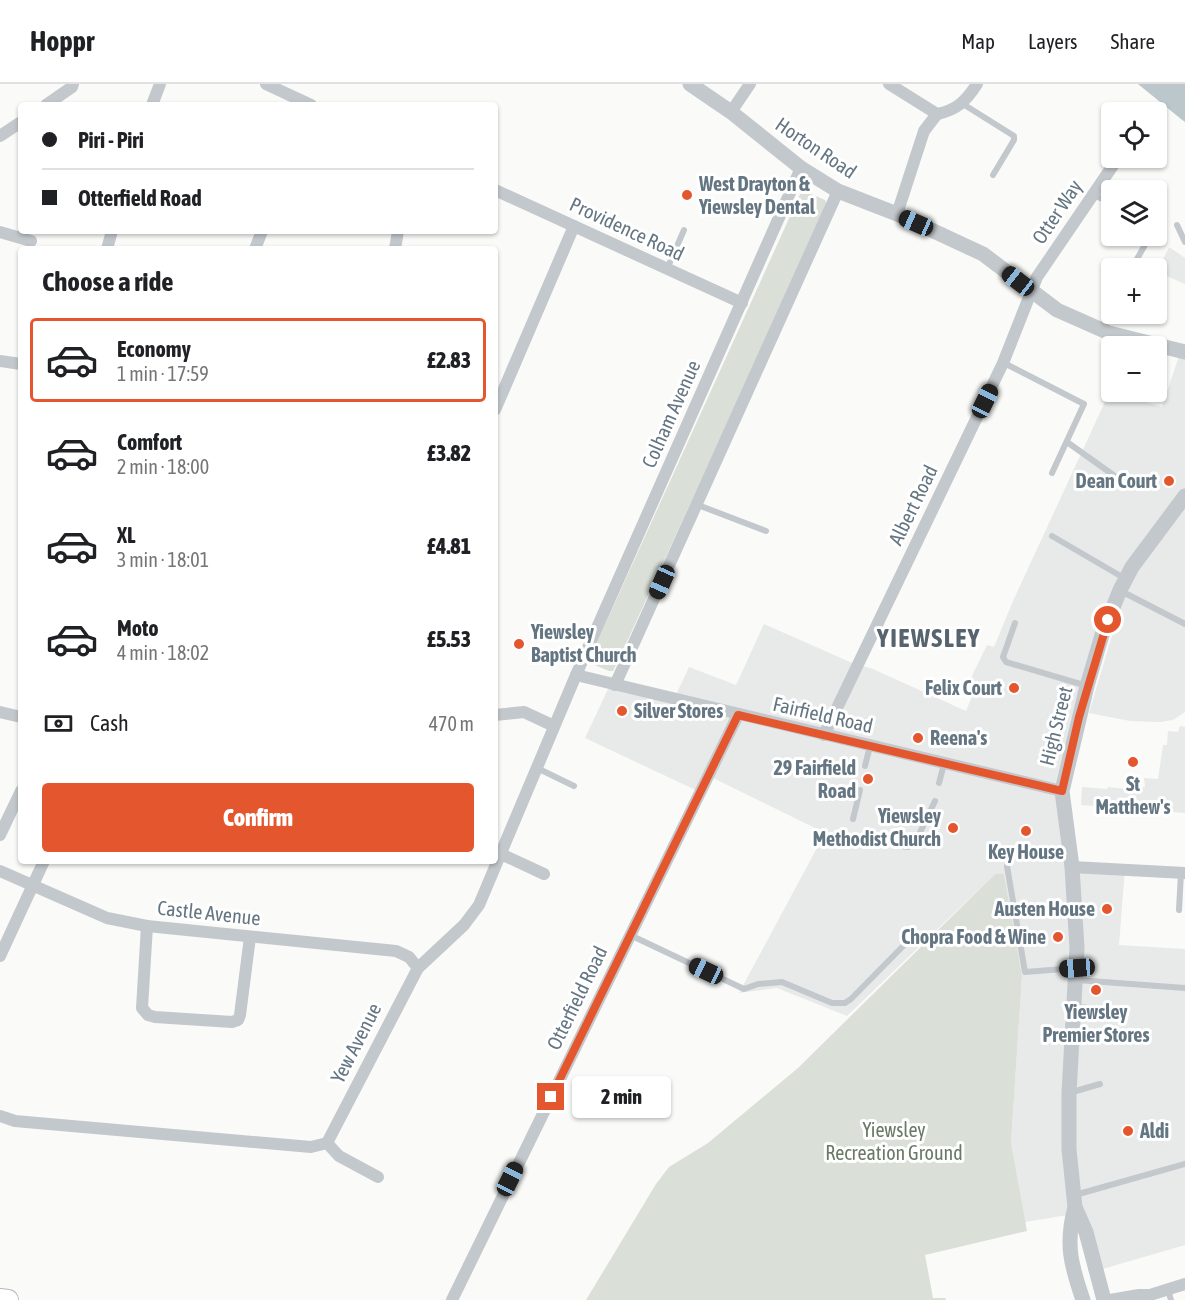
<!DOCTYPE html>
<meta charset="utf-8">
<style>
:root{--surface:#fff;--page:#f6f6f6;--text:#202124;--muted:#757577;--line:#e0e0e0;--accent:#e4572e}
body{margin:0;font-family:"Asap Condensed",sans-serif;background:var(--page);color:var(--text);height:100vh;display:flex;flex-direction:column;font-size:22px;white-space:nowrap}
*{box-sizing:border-box;margin:0}
p{font-size:20px;color:var(--muted)}
.icon{flex:none;width:33px;height:33px;fill:none;stroke:currentColor;stroke-width:2;stroke-linecap:round;stroke-linejoin:round}
.map{position:relative;flex:1;overflow:hidden}
.details{position:absolute;left:18px;top:162px;width:480px;height:618px;display:flex;flex-direction:column;background:var(--surface);border-radius:6px;box-shadow:0 2px 4px #0004}
.details>*{flex:none}
.banner{position:absolute;left:18px;top:18px;width:480px;height:132px;border-radius:6px;box-shadow:0 2px 4px #0004;display:grid;align-content:center;height:132px;padding:0 24px;background:var(--surface)}
.fabs{position:absolute;left:1101px;top:18px;display:grid;gap:12px}
.fabs a{display:grid;place-items:center;width:66px;height:66px;border-radius:6px;background:var(--surface);box-shadow:0 2px 4px #0004;font-size:30px}
.end{position:absolute;width:27px;height:27px;margin:-14px;border:8px solid #e4572e;background:#fff;box-shadow:0 0 0 3px #fff}
.from{border-radius:50%}
.bubble{position:absolute;height:42px;border-radius:6px;background:var(--surface);box-shadow:0 2px 4px #0004;font-size:20px;font-weight:800;line-height:42px;text-align:center}
.car{position:absolute;width:18px;height:36px;margin:-18px -9px;border-radius:8px;box-shadow:0 0 4px 2px #0007;background:linear-gradient(#222 24%,#8ab4d8 0 40%,#222 0 76%,#8ab4d8 0 86%,#222 0)}
.banner b{display:flex;align-items:center;gap:21px;height:57px;font-size:22px}
.banner b+b{border-top:2px solid var(--line)}
.banner i{width:15px;height:15px;background:var(--text)}
ul{padding:0;list-style:none}
li{display:flex;align-items:center;gap:18px;height:84px;margin:0 12px 9px;padding:0 12px;border:3px solid transparent;border-radius:6px}
li div{flex:1}
li b{display:block;font-size:22px}
li em{font-style:normal;font-weight:800}
li.selected{border-color:var(--accent)}
li>.icon{width:54px;height:54px;stroke-width:1.5}
h2{padding:0 24px;font-size:27px;line-height:72px}
.pay{display:flex;align-items:center;gap:15px;height:66px;padding:0 24px;font-size:22px}
.pay p{margin-inline-start:auto}
.cta{display:flex;gap:12px;margin-top:auto;padding:12px 24px}
.cta a{flex:1;height:69px;border-radius:6px;background:var(--accent);color:#fff;font-size:24px;font-weight:800;line-height:69px;text-align:center}
header{display:flex;align-items:center;gap:36px;box-sizing:border-box;height:84px;padding:0 30px;background:var(--surface);border-bottom:2px solid var(--line)}
header strong{font-size:28px}
nav{display:flex;gap:33px;margin-inline-start:auto;font-size:21px}
.map>svg:first-child{display:block}
.built{fill:#e8e9e9}
.green{fill:#dadfd7}
.water{fill:#bbc7cb}
.lines{fill:none;stroke-linecap:round;stroke-linejoin:round}
.primary-casing{stroke:#b5babe;stroke-width:22}
.service{stroke:#c3c8cc;stroke-width:6}
.minor{stroke:#c3c8cc;stroke-width:12}
.tertiary{stroke:#c3c8cc;stroke-width:15}
.primary{stroke:#fff;stroke-width:20}
.route{stroke:#e4572e;stroke-width:8}
.poi-dot{fill:#e4572e;stroke:#fff;stroke-width:2}
.labels{text-anchor:middle;stroke-width:6;stroke-linejoin:round;paint-order:stroke}
.street-label{font-size:20px;fill:#657683;stroke:#fff}
.poi-label{font-size:20px;font-weight:bold;fill:#657683;stroke:#fff;text-anchor:end}
.park-label{font-size:20px;fill:#687a64;stroke:#fff}
.district-label{font-size:26px;font-weight:bold;letter-spacing:1.5px;fill:#57646e;stroke:#fff}
</style>
<header>
<strong>Hoppr</strong>
<nav><a>Map</a><a>Layers</a><a>Share</a></nav>
</header>
<div class="map">
<svg width="1185" height="1216" viewBox="0 0 1185 1216">
<rect width="100%" height="100%" fill="#fafaf8"/>
<g class="built">
<path d="M1169,163L1185,174V200L1157,188Z"/>
<path d="M1181,266L1185,267V409L1130,482L1062,708L1071,803L1074,1130L1025,1138L1011,1059L1022,892L1004,790H995L847,932L777,904L739,909L825,749L713,694L704,710L585,654L609,603L673,617L689,583L736,601L764,540L850,578L873,585L966,627L973,610L965,606L987,561L994,563L1013,517L1110,307L1162,323Z"/>
<path d="M1185,415V628L1173,636L1160,638L1130,637L1089,629L1126,504Z"/>
<path d="M1180,642L1185,643V729L1081,721L1082,703L1107,705L1108,703L1127,705L1128,702L1145,703L1144,694L1158,695L1163,661H1167L1168,647L1178,648Z"/>
<path d="M1075,781L1125,784L1119,861L1185,865V1161L1089,1189L1075,1109Z"/>
</g>
<g class="green">
<path d="M804,107L825,116L827,121L619,575L613,587H609L590,579L589,576L801,108Z"/>
<path d="M995,790H1004L1022,892L1011,1059L1027,1147L925,1171L933,1214H945L946,1216H586L656,1100L669,1083L708,1059L798,984Z"/>
</g>
<path class="water" d="M1138,0H1185V38L1181,35Z"/>
<g class="lines">
<g class="primary-casing">
<path id="primary" d="M0,1215L8,1216"/>
</g>
<g class="service">
<path d="M963,20L1014,52V56L993,91"/>
<path d="M1093,111L1112,119"/>
<path d="M1177,141L1185,158"/>
<path d="M1137,175L1150,152"/>
<path d="M667,185L684,146"/>
<path d="M1004,279L1084,320L1052,389"/>
<path d="M1067,358L1126,400"/>
<path d="M698,421L766,447"/>
<path d="M1052,452L1124,494"/>
<path d="M1121,507L1185,540"/>
<path d="M1015,539L1003,573L1006,578L1087,602"/>
<path d="M865,682L870,662"/>
<path d="M537,684L574,702"/>
<path d="M939,699L944,680"/>
<path d="M853,735L860,706"/>
<path d="M901,762L908,763L916,757L935,717"/>
<path d="M1007,782L1025,888L1076,884"/>
<path d="M1179,826L1181,789"/>
<path d="M630,851L744,905L758,900L782,898L832,919H845L851,915L910,855"/>
<path d="M1077,896L1185,904"/>
<path d="M1075,923L1121,926"/>
<path d="M1069,1009L1100,1000"/>
<path d="M1075,1111L1185,1080"/>
<path d="M1168,1206L1171,1216"/>
</g>
<g class="minor">
<path d="M266,0L311,21"/>
<path d="M889,0L937,30"/>
<path d="M46,21L72,3L73,0"/>
<path d="M152,21L160,0"/>
<path d="M731,28L750,0"/>
<path d="M937,30C957,26 966,17 977,0"/>
<path d="M0,52L21,38"/>
<path d="M495,106L742,219"/>
<path d="M897,130L924,47L937,30"/>
<path d="M0,148L31,157"/>
<path d="M107,165L112,147"/>
<path d="M255,165L262,147"/>
<path d="M395,165L398,147"/>
<path d="M0,277L21,280"/>
<path d="M495,326L574,142"/>
<path d="M576,591L1062,707"/>
<path d="M615,601L838,107"/>
<path d="M0,628L21,633"/>
<path d="M495,631L524,628L554,642"/>
<path d="M824,651L1003,279L1037,193L1118,74"/>
<path d="M0,751L21,707"/>
<path d="M501,770L544,790"/>
<path d="M1072,783L1185,789"/>
<path d="M0,787L107,834L147,842L396,867L409,873L418,884"/>
<path d="M147,842L142,924L148,931L155,933L232,938L238,936L240,931L250,853"/>
<path d="M0,872L44,777"/>
<path d="M0,1032L15,1037L311,1063L327,1059L418,884L464,841L479,821L576,591L801,84"/>
<path d="M327,1059L339,1072L378,1093"/>
<path d="M452,1216L738,631"/>
<path d="M1110,1216L1139,1211H1150L1185,1200"/>
</g>
<g class="tertiary">
<path d="M690,0L731,28L801,84L838,107L897,130L983,170L1057,226L1109,249L1185,268"/>
<path d="M1075,1123C1065,1160 1071,1181 1083,1216"/>
<path d="M1104,1216L1086,1148L1075,1123L1069,1065V1009L1077,864L1072,783L1062,707L1087,602L1102,551L1120,506L1132,483L1185,412"/>
</g>
<use href="#primary" class="primary"/>
</g>
<g class="lines">
<path class="route" d="M551,1013L738,631L1062,707L1079,633L1108,536"/>
</g>
<g class="poi-dot">
<circle cx="687" cy="111" r="6"/>
<circle cx="1169" cy="397" r="6"/>
<circle cx="519" cy="560" r="6"/>
<circle cx="1014" cy="604" r="6"/>
<circle cx="622" cy="627" r="6"/>
<circle cx="918" cy="654" r="6"/>
<circle cx="1133" cy="678" r="6"/>
<circle cx="868" cy="695" r="6"/>
<circle cx="953" cy="744" r="6"/>
<circle cx="1026" cy="747" r="6"/>
<circle cx="1107" cy="825" r="6"/>
<circle cx="1058" cy="853" r="6"/>
<circle cx="1096" cy="906" r="6"/>
<circle cx="1128" cy="1047" r="6"/>
</g>
<g class="labels">
<g class="street-label">
<text transform="translate(816 64) rotate(34)" y="7">Horton Road</text>
<text transform="translate(1057 128) rotate(-56)" y="7">Otter Way</text>
<text transform="translate(627 145) rotate(25)" y="7">Providence Road</text>
<text transform="translate(671 330) rotate(-66)" y="7">Colham Avenue</text>
<text transform="translate(913 421) rotate(-64)" y="7">Albert Road</text>
<text transform="translate(823 631) rotate(13)" y="7">Fairfield Road</text>
<text transform="translate(1056 642) rotate(-76)" y="7">High Street</text>
<text transform="translate(209 829) rotate(6)" y="7">Castle Avenue</text>
<text transform="translate(577 914) rotate(-64)" y="7">Otterfield Road</text>
<text transform="translate(356 959) rotate(-63)" y="7">Yew Avenue</text>
</g>
<g class="poi-label">
<text x="699" y="107" text-anchor="start">West Drayton &amp;<tspan x="699" dy="23">Yiewsley Dental</tspan></text>
<text x="1157" y="404">Dean Court</text>
<text x="531" y="555" text-anchor="start">Yiewsley<tspan x="531" dy="23">Baptist Church</tspan></text>
<text x="1002" y="611">Felix Court</text>
<text x="634" y="634" text-anchor="start">Silver Stores</text>
<text x="930" y="661" text-anchor="start">Reena's</text>
<text x="856" y="691">29 Fairfield<tspan x="856" dy="23">Road</tspan></text>
<text x="1133" y="707" text-anchor="middle">St<tspan x="1133" dy="23">Matthew's</tspan></text>
<text x="941" y="739">Yiewsley<tspan x="941" dy="23">Methodist Church</tspan></text>
<text x="1026" y="775" text-anchor="middle">Key House</text>
<text x="1095" y="832">Austen House</text>
<text x="1046" y="860">Chopra Food &amp; Wine</text>
<text x="1096" y="935" text-anchor="middle">Yiewsley<tspan x="1096" dy="23">Premier Stores</tspan></text>
<text x="1140" y="1054" text-anchor="start">Aldi</text>
</g>
<g class="park-label">
<text x="894" y="1053">Yiewsley<tspan x="894" dy="23">Recreation Ground</tspan></text>
</g>
<g class="district-label">
<text x="929" y="563">YIEWSLEY</text>
</g>
</g>
</svg>
<div class="fabs">
<a><svg class="icon" aria-label="locate" viewBox="0 0 24 24"><circle cx="12" cy="12" r="6"/><path d="M12 2v4M12 18v4M2 12h4M18 12h4"/></svg></a>
<a><svg class="icon" aria-label="layers" viewBox="0 0 24 24"><path d="M12 4l9 5-9 5-9-5zM3 14l9 5 9-5"/></svg></a>
<a>+</a>
<a>−</a>
</div>
<i class="end from" style="left:1108px;top:536px"></i>
<i class="end" style="left:551px;top:1013px"></i>
<div class="bubble" style="left:572px;top:992px;width:99px">2 min</div>
<i class="car" style="left:916px;top:139px;rotate:294deg"></i>
<i class="car" style="left:1018px;top:197px;rotate:308deg"></i>
<i class="car" style="left:985px;top:317px;rotate:26deg"></i>
<i class="car" style="left:662px;top:498px;rotate:204deg"></i>
<i class="car" style="left:1077px;top:884px;rotate:266deg"></i>
<i class="car" style="left:706px;top:887px;rotate:295deg"></i>
<i class="car" style="left:510px;top:1095px;rotate:26deg"></i>
<div class="banner">
<b><i class="from"></i>Piri - Piri</b>
<b><i></i>Otterfield Road</b>
</div>
<section class="details">
<h2>Choose a ride</h2>
<ul>
<li class="selected"><svg class="icon" aria-label="car" viewBox="0 0 24 24"><path d="M5 17H2v-5l4-1 3-4h7l3 4 3 1v5h-3M9 17h6M6 11h13"/><circle cx="7" cy="17" r="2"/><circle cx="17" cy="17" r="2"/></svg><div><b>Economy</b><p>1 min · 17:59</p></div><em>£2.83</em></li>
<li><svg class="icon" aria-label="car" viewBox="0 0 24 24"><path d="M5 17H2v-5l4-1 3-4h7l3 4 3 1v5h-3M9 17h6M6 11h13"/><circle cx="7" cy="17" r="2"/><circle cx="17" cy="17" r="2"/></svg><div><b>Comfort</b><p>2 min · 18:00</p></div><em>£3.82</em></li>
<li><svg class="icon" aria-label="car" viewBox="0 0 24 24"><path d="M5 17H2v-5l4-1 3-4h7l3 4 3 1v5h-3M9 17h6M6 11h13"/><circle cx="7" cy="17" r="2"/><circle cx="17" cy="17" r="2"/></svg><div><b>XL</b><p>3 min · 18:01</p></div><em>£4.81</em></li>
<li><svg class="icon" aria-label="car" viewBox="0 0 24 24"><path d="M5 17H2v-5l4-1 3-4h7l3 4 3 1v5h-3M9 17h6M6 11h13"/><circle cx="7" cy="17" r="2"/><circle cx="17" cy="17" r="2"/></svg><div><b>Moto</b><p>4 min · 18:02</p></div><em>£5.53</em></li>
</ul>
<div class="pay"><svg class="icon" aria-label="cash" viewBox="0 0 24 24"><path d="M3 7h18v10H3z"/><circle cx="12" cy="12" r="2"/></svg>Cash<p>470 m</p></div>
<div class="cta"><a>Confirm</a></div>
</section>
</div>
